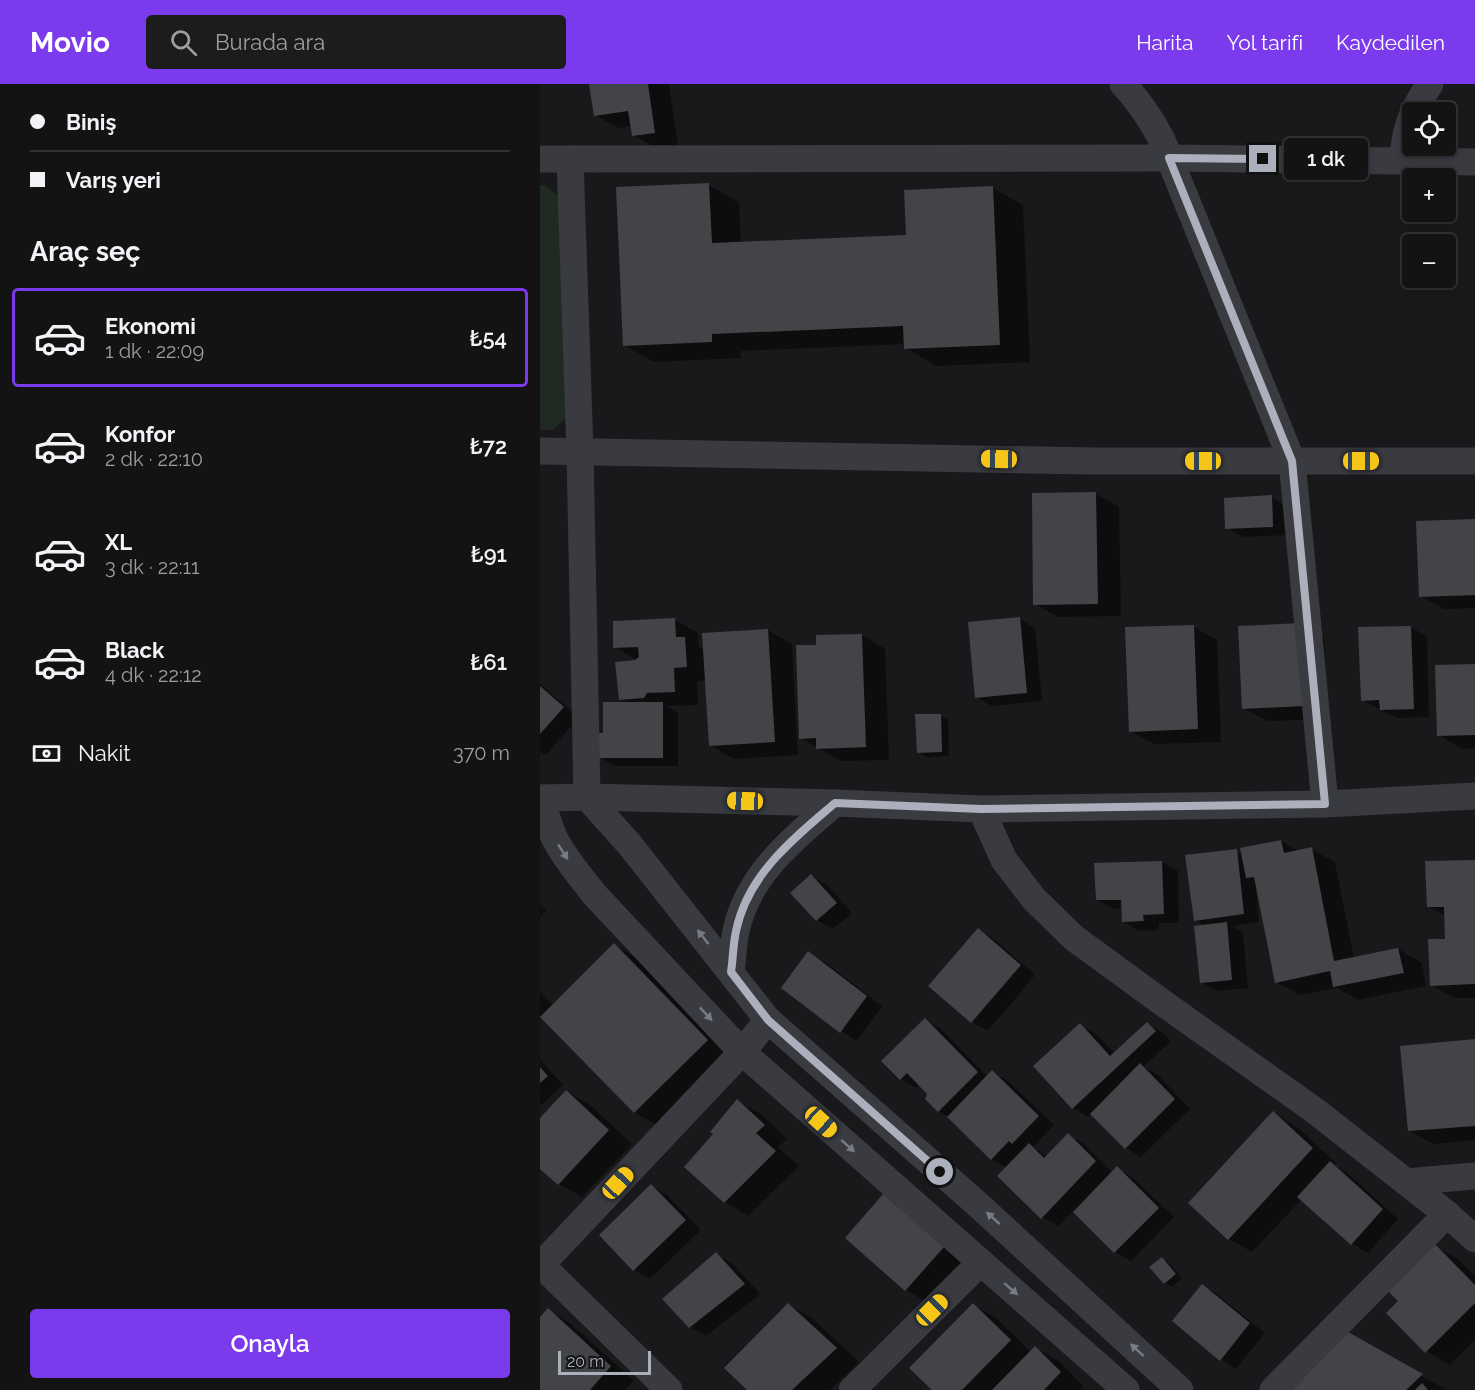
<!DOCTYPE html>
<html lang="tr">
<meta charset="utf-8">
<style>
:root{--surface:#131314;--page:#1c1c1d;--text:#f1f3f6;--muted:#9d9ea0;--line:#323234;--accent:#7c3aed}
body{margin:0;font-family:Raleway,sans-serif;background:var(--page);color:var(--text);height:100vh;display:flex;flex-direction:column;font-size:22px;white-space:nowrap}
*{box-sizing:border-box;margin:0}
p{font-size:20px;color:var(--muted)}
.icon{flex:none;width:33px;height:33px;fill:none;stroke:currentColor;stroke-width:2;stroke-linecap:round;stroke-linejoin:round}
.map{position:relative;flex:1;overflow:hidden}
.sheet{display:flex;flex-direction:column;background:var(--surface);width:540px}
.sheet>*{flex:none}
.top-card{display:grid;align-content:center;height:132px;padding:0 30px;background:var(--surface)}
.tools{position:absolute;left:862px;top:18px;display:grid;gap:12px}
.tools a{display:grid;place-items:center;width:54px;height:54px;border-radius:6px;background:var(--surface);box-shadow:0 3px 9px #0003,0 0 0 2px var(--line);font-size:30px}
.scale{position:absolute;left:18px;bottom:15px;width:93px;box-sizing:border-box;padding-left:6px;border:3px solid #abb0bc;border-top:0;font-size:16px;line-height:21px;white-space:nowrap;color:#abb0bc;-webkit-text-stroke:4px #141416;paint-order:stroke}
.end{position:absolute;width:27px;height:27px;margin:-14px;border:8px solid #abb0bc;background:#111;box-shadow:0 0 0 3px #111}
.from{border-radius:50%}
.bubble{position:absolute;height:42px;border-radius:6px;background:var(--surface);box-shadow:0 3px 9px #0003,0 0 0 2px var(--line);font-size:20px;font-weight:600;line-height:42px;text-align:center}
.car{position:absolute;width:18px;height:36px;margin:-18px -9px;border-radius:8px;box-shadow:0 0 4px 2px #0007;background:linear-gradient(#f5c518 24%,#345 0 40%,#f5c518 0 76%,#345 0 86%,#f5c518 0)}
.top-card b{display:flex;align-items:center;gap:21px;height:57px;font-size:22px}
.top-card b+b{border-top:2px solid var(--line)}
.top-card i{width:15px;height:15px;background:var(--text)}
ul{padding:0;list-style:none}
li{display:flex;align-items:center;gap:18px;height:99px;margin:0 12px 9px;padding:0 18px;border:3px solid transparent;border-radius:6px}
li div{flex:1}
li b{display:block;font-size:22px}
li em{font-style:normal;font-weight:600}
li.selected{border-color:var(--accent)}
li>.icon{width:54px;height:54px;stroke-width:1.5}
h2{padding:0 30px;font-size:27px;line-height:72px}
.pay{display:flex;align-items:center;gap:15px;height:66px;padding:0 30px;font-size:22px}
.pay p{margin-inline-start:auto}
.button{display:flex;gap:12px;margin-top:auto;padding:12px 30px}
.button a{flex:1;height:69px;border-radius:6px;background:var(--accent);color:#fff;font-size:24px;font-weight:600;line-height:69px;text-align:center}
header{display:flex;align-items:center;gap:36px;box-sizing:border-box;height:84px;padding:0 30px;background:var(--accent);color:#fff}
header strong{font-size:28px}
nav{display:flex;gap:33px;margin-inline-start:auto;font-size:21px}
.search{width:420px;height:54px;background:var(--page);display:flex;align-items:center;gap:15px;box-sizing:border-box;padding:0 21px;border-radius:6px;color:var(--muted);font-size:22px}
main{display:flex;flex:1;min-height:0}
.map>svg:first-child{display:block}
.green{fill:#202a22}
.shadow{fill:#0007}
.building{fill:#434448}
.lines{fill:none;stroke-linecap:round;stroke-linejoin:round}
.street{stroke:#3a3b41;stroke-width:27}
.oneway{fill:#787b85}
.route{stroke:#abb0bc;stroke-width:8}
</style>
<header>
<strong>Movio</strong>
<div class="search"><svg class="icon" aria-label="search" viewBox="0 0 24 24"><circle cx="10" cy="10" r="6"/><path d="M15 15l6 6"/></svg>Burada ara</div>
<nav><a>Harita</a><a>Yol tarifi</a><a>Kaydedilen</a></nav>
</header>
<main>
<section class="sheet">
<div class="top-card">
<b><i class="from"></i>Biniş</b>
<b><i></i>Varış yeri</b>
</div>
<h2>Araç seç</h2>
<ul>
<li class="selected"><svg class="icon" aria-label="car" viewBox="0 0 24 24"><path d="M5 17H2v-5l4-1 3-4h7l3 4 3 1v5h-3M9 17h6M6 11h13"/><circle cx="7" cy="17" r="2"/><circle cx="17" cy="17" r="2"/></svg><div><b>Ekonomi</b><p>1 dk · 22:09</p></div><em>₺54</em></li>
<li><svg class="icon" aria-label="car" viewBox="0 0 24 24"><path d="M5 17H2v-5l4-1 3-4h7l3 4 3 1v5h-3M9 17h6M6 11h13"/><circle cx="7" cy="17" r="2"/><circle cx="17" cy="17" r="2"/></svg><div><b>Konfor</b><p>2 dk · 22:10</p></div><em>₺72</em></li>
<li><svg class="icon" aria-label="car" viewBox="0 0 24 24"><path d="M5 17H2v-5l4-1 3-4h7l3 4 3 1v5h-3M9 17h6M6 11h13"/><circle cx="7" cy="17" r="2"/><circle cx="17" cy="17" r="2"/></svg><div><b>XL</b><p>3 dk · 22:11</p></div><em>₺91</em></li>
<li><svg class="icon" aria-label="car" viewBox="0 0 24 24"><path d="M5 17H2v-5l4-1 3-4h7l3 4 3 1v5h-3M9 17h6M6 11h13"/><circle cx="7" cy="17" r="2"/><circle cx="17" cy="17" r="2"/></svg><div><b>Black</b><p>4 dk · 22:12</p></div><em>₺61</em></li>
</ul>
<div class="pay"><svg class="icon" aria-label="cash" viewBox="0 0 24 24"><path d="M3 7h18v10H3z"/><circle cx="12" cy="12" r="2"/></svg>Nakit<p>370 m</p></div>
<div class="button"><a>Onayla</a></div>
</section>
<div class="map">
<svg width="935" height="1306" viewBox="0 0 935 1306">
<rect width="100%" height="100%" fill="#19191b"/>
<path class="green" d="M0,101H4L24,117L27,333L12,346H0Z"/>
<g class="shadow">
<path d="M51,0H129L138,62L117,65L94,51L92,42L78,44L55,31Z"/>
<path d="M169,101L199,118L201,159L368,152L453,104L483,121L490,278L396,282L366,264V260L201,267V274L114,278L84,261Z"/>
<path d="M556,410L579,423L581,532L518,533L495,520Z"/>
<path d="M731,413L747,422L749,451L703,453L687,444Z"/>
<path d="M935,437V524L904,525L880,512Z"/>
<path d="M479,535L495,544L502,617L452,622L436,613Z"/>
<path d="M135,536L158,549L159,562L164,566L163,550L228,546L252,560L258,671L194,675L170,661L166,596L157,597L158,621L127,622L138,629V682H75L59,673L65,650L88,619L80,615L100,578L75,563Z"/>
<path d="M760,541L784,554L787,635L727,637L703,624Z"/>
<path d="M654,543L677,556L681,658L614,660L590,647Z"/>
<path d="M871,543L887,553L889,633L857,634L822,616Z"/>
<path d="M322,551L345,565L349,676L301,677L261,654L278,562Z"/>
<path d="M935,581V664L922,665L899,651Z"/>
<path d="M0,600L39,633L6,671L0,668Z"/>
<path d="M400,631L408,636L409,672L386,673L378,668Z"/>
<path d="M741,757L759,767L771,765L795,778L814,874L858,865L882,879L886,902L818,916L797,904L760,911L736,898L718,804L716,805L719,838L692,842L703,849L708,904L677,907L661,898L666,842L655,836L696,767L702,770Z"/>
<path d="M935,777V914H915L891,901L906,856V832L888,822Z"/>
<path d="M622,778L638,787L639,839H619V846L599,847L583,837V824L573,825L557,816Z"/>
<path d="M271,792L287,801L312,829L293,845L277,836L252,809Z"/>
<path d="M0,821L6,826L0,833Z"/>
<path d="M438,846L454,855L495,891L448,947L432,938Z"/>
<path d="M74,861L104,878L197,974L124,1045L94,1028L1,932L0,933V908L13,921Z"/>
<path d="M269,869L285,878L342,922L317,957L301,947Z"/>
<path d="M385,936L401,945L448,993L452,988L468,997L514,1041L493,1063L508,1073L528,1051L544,1060L573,1089L578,1084L593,1094L634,1133L591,1177L575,1168L533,1127L518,1142L502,1133L467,1084L452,1075L409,1033L399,1027L389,1010L380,1000L376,1004L361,995Z"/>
<path d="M607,940L623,949L631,957L603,983L617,990L650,1025L601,1073L586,1064L552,1030L548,1033L533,1024L540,941L556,950L575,970Z"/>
<path d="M935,957V1056L893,1060L870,1047Z"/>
<path d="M0,975L23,1001L0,1022Z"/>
<path d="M27,1008L50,1021L92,1060L42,1113L19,1100L0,1083V1037Z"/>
<path d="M197,1017L221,1030L247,1055L238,1063L259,1082L208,1132L185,1118L146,1083L175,1050Z"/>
<path d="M734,1029L757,1043L796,1079L794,1081L806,1088L858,1135L828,1169L812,1160L762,1115L712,1168L689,1155Z"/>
<path d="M111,1102L127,1111L161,1146L110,1195L94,1186Z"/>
<path d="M367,1126L426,1178L389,1219L366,1206L307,1154Z"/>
<path d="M895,1162L919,1176L935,1192V1256L910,1281L886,1267Z"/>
<path d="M176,1170L192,1179L220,1210L166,1252L150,1243Z"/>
<path d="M622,1174L629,1179L642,1194L632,1203L625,1199Z"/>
<path d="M663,1202L678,1211L725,1249L696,1285L681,1275Z"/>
<path d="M248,1220L272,1234L319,1278L290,1306H209Z"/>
<path d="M433,1221L456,1234L491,1268L495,1264L519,1277L543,1302L540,1306H394Z"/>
<path d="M8,1226L31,1240L94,1297L85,1306H0V1235Z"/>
<path d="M808,1250L905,1305L903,1306H754Z"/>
</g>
<g class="building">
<path d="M49,0H108L115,49L92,52L88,27L54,32Z"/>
<path d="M169,99L172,159L366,151L364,106L453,102L460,261L364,265L363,242L172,250V258L83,262L76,103Z"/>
<path d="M556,408L558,520L493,521L492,409Z"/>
<path d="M732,411L733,443L685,445L684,414Z"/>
<path d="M935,435V511L879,513L876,437Z"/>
<path d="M480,533L487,609L435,614L428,538Z"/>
<path d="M135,534L136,553H145L147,583L134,584L135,608L107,609L104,614L79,616L75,578L95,576L99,573L98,563L73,564V537Z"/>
<path d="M761,539L764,622L702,625L698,542Z"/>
<path d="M654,541L658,645L589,648L585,543Z"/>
<path d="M871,542L874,625L840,626L839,616L821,617L818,543Z"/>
<path d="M228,545L235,658L169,662L162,549Z"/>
<path d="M322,550L326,663L276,665V654L259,655L256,561H276V551Z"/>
<path d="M935,580V651L897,652L895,581Z"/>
<path d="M0,602L24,623L0,650Z"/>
<path d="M63,618H123V674H57V649H63Z"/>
<path d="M375,630H401L402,668L377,669Z"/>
<path d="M741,756L744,769L772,763L794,877L858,864L864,889L793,903L790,887L735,899L714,793L706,794L700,764Z"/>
<path d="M697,765L704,830L654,837L645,771Z"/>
<path d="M935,776V900L890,902L888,855H905L904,823H887L885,777Z"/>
<path d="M622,777L624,830L603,831L604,837L582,838L581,816H556L554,779Z"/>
<path d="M271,790L297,819L276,837L250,809Z"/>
<path d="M687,838L692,896L660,899L654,842Z"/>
<path d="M438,844L481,881L431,939L388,902Z"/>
<path d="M74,859L168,956L94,1029L0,933Z"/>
<path d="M268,867L327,912L300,949L241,904Z"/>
<path d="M385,934L438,988L398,1028L385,1015L387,1010L367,989L360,996L341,977Z"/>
<path d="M607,938L616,947L532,1025L493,982L540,939L570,972Z"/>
<path d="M935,955V1042L868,1047L860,962Z"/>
<path d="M600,979L635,1015L585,1065L550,1030Z"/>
<path d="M0,983L8,992L0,999Z"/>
<path d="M452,986L499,1032L472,1060L469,1057L451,1076L407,1033Z"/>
<path d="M26,1006L69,1046L18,1101L0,1085V1034Z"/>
<path d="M197,1015L225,1041L216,1049L236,1067L184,1119L144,1083L173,1050L170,1048Z"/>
<path d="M733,1027L773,1064L688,1156L648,1119Z"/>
<path d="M528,1049L556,1077L501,1135L457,1092L489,1059L504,1074Z"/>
<path d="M790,1077L843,1125L811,1161L757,1113Z"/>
<path d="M577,1082L619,1124L574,1169L533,1128Z"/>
<path d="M111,1100L146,1136L93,1187L59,1151Z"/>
<path d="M343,1110L404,1163L365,1207L305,1154Z"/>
<path d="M895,1160L935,1201V1219L885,1269L846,1229L858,1217L848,1207Z"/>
<path d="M176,1168L205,1200L149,1244L122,1215Z"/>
<path d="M622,1173L636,1190L624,1200L609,1183Z"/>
<path d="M662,1200L710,1239L680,1277L632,1237Z"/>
<path d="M248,1219L297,1264L252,1306H207L184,1284Z"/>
<path d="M433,1219L471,1256L422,1306H392L369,1284Z"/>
<path d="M8,1224L71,1282L50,1306H0V1233Z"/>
<path d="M808,1248L883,1290L866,1306H752Z"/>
<path d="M495,1262L521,1288L504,1306H452Z"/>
<path d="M882,1299L888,1306H875Z"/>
</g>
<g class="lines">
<g class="street">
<path d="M583,0C599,17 611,35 622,56L752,377L785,720"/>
<path d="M0,75L629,74L935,78"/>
<path d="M30,75L40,368L47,713L90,761L228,936L435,1118L640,1306"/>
<path d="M863,77C864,46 872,26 890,0"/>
<path d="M0,367L552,377H935"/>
<path d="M0,714L47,713L295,719L441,725L785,720L935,712"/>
<path d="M1,714C5,728 9,742 15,755C25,775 41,793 54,810L202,968L586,1306"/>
<path d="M441,725L464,776L494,815L534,854L623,919L774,1026L907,1130L935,1155"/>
<path d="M191,888C193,875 193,861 196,847C208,790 253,755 295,719"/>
<path d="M866,1098L935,1092"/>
<path d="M0,1180L129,1306"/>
<path d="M0,1182L202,968L228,936"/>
<path d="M312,1306L441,1178"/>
<path d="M733,1306L907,1130"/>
</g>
</g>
<defs><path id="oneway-solid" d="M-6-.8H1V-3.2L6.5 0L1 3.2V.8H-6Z" transform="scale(1.5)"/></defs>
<g class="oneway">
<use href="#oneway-solid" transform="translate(23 768) rotate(57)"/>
<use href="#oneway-solid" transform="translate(163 853) rotate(-128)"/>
<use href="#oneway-solid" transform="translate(166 930) rotate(47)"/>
<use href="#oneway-solid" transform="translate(308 1062) rotate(42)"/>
<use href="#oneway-solid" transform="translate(453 1134) rotate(-138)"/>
<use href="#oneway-solid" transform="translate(471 1205) rotate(41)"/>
<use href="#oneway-solid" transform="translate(597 1266) rotate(-137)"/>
</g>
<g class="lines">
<path class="route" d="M400,1088L228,936L191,888C193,875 193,861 196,847C208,790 253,755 295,719L441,725L785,720L752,377L629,74L723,75"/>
</g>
</svg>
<div class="tools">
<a><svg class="icon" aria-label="locate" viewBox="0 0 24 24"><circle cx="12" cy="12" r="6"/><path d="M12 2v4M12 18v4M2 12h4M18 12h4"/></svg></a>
<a>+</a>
<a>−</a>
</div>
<div class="scale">20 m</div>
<i class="end from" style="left:400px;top:1088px"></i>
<i class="end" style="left:723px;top:75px"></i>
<div class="bubble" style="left:744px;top:54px;width:84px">1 dk</div>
<i class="car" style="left:459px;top:375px;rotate:271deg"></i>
<i class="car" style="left:663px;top:377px;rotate:270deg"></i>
<i class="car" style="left:821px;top:377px;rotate:90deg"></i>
<i class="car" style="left:205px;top:717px;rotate:272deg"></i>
<i class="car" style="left:281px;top:1038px;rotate:132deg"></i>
<i class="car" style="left:78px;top:1099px;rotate:43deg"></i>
<i class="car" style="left:392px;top:1226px;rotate:45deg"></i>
</div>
</main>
